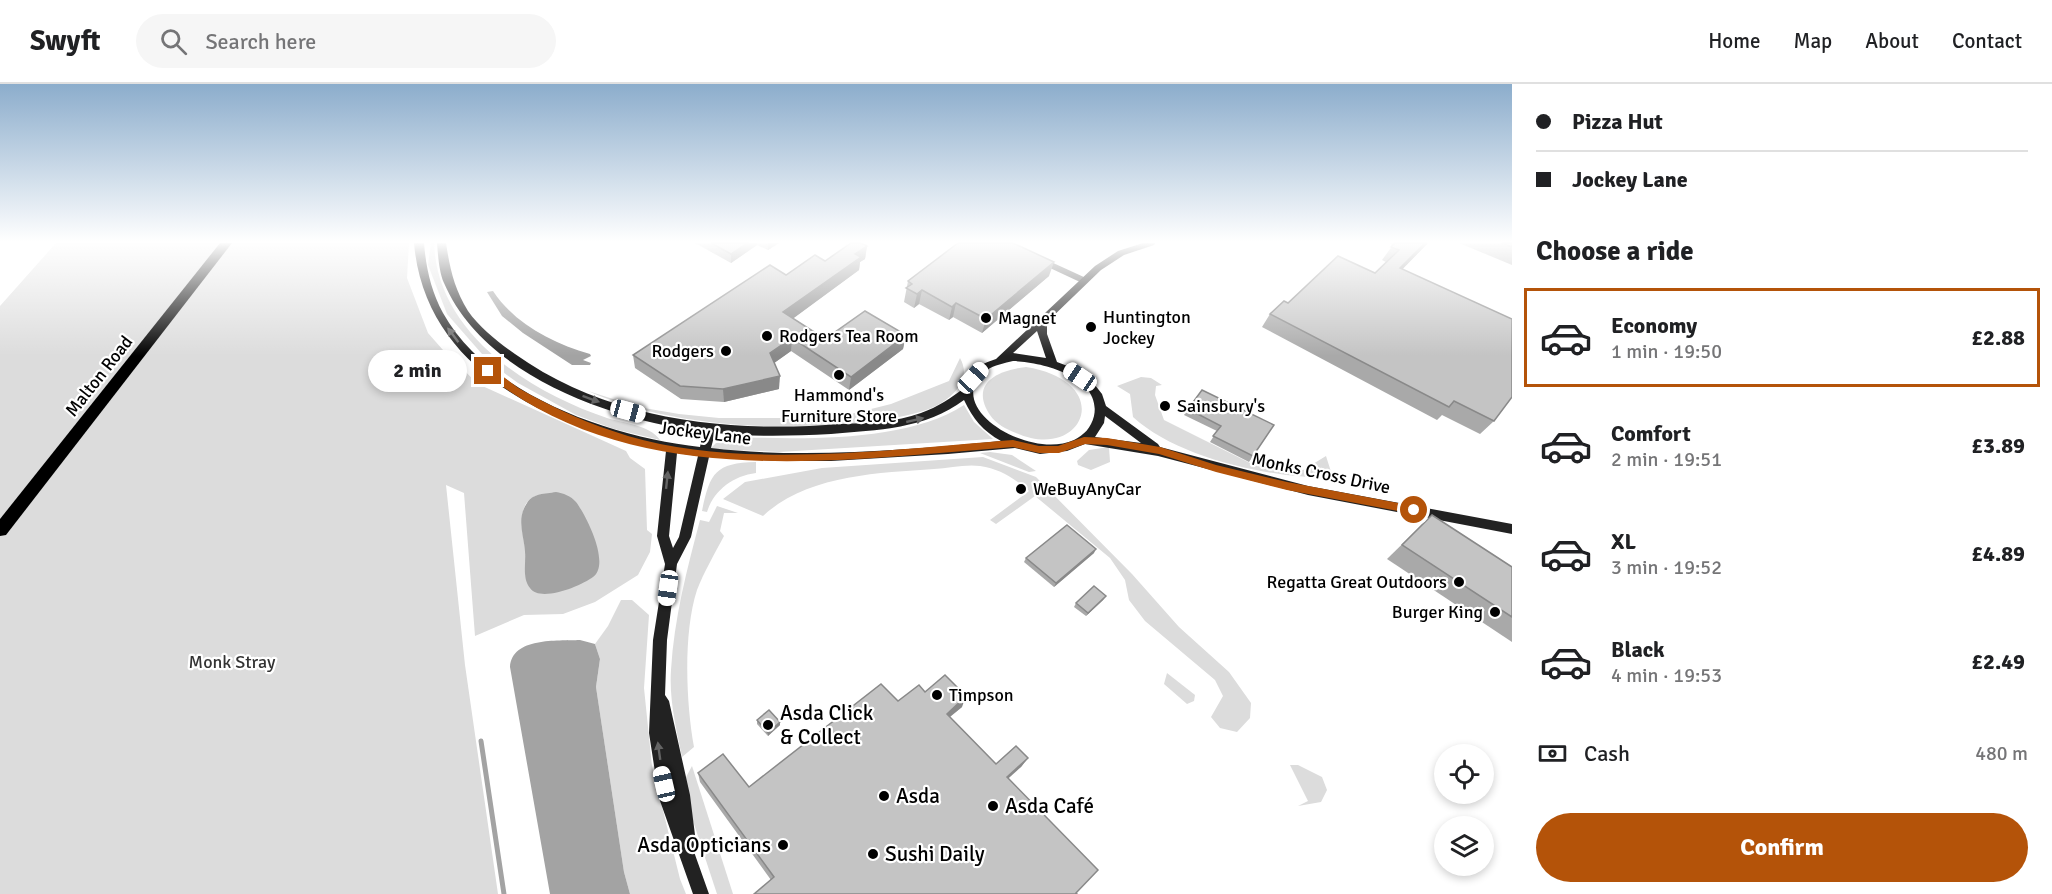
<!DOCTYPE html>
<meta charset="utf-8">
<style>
:root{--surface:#fff;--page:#f6f6f6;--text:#202124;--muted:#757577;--line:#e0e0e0;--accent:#b45309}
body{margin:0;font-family:Signika,sans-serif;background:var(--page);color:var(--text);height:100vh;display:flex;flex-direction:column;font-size:22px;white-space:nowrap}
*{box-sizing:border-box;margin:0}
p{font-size:20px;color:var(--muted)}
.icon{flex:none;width:33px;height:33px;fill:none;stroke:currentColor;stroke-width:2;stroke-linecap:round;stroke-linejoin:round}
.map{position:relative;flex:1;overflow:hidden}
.side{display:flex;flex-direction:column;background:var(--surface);width:540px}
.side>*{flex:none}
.banner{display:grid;align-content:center;height:132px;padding:0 24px;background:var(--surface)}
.tools{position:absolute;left:1434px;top:660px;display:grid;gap:12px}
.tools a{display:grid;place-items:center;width:60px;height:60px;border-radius:50%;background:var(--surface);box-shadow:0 3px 9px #0003;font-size:30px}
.end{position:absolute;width:27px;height:27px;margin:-14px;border:8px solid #b45309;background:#fff;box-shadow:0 0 0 3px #fff}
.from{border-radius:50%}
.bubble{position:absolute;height:42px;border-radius:21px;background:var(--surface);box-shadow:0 3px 9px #0003;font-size:20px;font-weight:800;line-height:42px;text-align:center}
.car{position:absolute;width:18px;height:36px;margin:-18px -9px;border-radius:8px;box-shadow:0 0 4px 2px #0007;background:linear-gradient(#fff 24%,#345 0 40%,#fff 0 76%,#345 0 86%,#fff 0)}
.banner b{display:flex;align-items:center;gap:21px;height:57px;font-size:22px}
.banner b+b{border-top:2px solid var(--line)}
.banner i{width:15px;height:15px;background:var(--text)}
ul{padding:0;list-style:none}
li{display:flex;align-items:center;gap:18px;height:99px;margin:0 12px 9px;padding:0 12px;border:3px solid transparent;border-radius:0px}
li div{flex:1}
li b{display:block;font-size:22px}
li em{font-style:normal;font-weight:800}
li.current{border-color:var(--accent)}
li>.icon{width:54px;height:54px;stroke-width:1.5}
h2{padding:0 24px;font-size:27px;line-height:72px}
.pay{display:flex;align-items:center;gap:15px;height:66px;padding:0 24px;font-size:22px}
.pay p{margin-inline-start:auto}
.action{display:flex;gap:12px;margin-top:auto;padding:12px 24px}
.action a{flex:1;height:69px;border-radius:36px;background:var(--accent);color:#fff;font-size:24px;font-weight:800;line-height:69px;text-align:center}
header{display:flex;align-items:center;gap:36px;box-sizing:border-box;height:84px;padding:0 30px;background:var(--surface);border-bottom:2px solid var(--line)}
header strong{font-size:28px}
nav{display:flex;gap:33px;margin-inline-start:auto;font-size:21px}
.search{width:420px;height:54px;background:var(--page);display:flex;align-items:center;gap:15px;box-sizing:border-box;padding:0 21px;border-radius:33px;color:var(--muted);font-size:22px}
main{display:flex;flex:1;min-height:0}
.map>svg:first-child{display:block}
.green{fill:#dcdcdc;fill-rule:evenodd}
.water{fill:#a3a3a3}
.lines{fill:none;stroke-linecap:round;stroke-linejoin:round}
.stream{stroke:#a3a3a3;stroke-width:5}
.primary-casing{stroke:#dbdbdb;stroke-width:1}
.street{fill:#555;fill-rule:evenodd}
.secondary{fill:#222;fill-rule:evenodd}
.primary{fill:#000;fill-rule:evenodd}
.wall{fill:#a9a9a9}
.shaded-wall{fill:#898989}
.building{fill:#c4c4c4;stroke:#898989;stroke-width:1.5}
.oneway{fill:#646464}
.route{fill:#b45309}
.poi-dot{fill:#000;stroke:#fff;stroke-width:2}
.labels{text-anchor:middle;stroke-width:4.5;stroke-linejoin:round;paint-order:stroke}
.poi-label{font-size:18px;fill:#000;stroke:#fff;text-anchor:start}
.street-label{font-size:18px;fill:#000;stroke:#fff}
.park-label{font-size:18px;fill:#333;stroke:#fff}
.near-poi-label{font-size:21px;fill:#000;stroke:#fff;text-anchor:start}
</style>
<header>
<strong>Swyft</strong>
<div class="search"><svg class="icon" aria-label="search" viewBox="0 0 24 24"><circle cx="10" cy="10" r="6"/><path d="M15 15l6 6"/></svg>Search here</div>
<nav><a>Home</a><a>Map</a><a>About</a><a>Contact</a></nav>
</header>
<main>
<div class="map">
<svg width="1512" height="810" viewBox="0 0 1512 810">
<rect width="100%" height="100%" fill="#fff"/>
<g class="green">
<path d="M56,159H409L407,194L428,249L443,266L478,300L626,367L630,374L645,385L647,446L652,450L650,468L638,491L595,518L563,530L524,531L475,552L464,409L446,401L465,581L498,810H0V222ZM545,410L525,494C525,485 526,477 525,469C524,447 512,413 545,410Z"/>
<path d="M431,159H434C437,250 530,308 607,334C623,339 650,341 660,356L614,345L576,331L518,299L489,278L447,230L428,181Z"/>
<path d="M960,274C966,285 965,294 958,304C949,316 935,324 920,328C871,342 781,345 729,340C682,336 631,326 588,307L638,323L679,330L719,334H835L891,320L949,297Z"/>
<path d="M1026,283C1118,298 1083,379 1016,349C1006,345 996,340 990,331C969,299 998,286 1026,283Z"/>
<path d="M1141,293L1151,294L1162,301L1156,302L1155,311L1164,336L1252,380L1303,386L1326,372L1333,394C1271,394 1179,375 1133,333L1130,310L1117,302Z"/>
<path d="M964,321L974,338L993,355L779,368L710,365L716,359L732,353C801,355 906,359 964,321Z"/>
<path d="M1109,363L1110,378L1091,386L1078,381L1077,377L1089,366Z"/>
<path d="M990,368L1012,371L1036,387L1029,388L980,369Z"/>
<path d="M983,373L1036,393L1132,490L1179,543L1229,588L1251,619L1250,634L1237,648L1220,644L1211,633L1223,612L1215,596L1145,537L1129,516L1125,496L1110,474L1035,412L996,440L990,436L1029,407C1014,394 1000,385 980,382C966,380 949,384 934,385C877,389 807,391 763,432L723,415L745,398L822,384Z"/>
<path d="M756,378V389C733,392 714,406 707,428L702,427C710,389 715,379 756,378Z"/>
<path d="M717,422L738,429H724L720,447L724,452C715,469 704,488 697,506C683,549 686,619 694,663L682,673C676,644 669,615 671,586C674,535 687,485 700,436L709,438Z"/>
<path d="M621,516H632L649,531L644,604L652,682L680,795L686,810H630L624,788L596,603L600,575L595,560L608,542Z"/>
<path d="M1167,589L1195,611L1194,617L1187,620L1164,600Z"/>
<path d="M1290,681H1298L1322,693L1327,706L1321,718L1298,722L1308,717Z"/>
<path d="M692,682L733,810H717L693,737L685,695Z"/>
</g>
<g class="water">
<path d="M493,207C515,240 552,259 590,270L591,272L583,276L591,279L590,281H572L523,249L502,232L487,208Z"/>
<path d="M556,408C563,409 571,412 576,418C586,431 611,480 593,493C581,502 540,519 530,504C522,494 526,480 525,468C524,451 516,435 527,419C533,409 545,410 556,408Z"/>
<path d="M580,556L595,560L600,575L596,603L624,788L630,810H550L510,583C512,553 557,557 580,556Z"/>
</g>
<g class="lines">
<path class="stream" d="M481,657L504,810"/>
<g class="primary-casing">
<path id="primary" d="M220,159H232L6,451L0,452V435Z"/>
</g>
<path class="street" d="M1038,172L1086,194L1088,196L1083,199L1080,198L1035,177L1033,175Z"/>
<path class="secondary" d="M414,159H424C426,184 431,207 443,229C489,312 612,353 700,363L703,348C610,335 484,292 444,199C439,188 438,171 437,159H446C450,185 454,204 468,227C480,244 498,258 515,270C609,337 729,349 841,340C867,339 896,338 921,329C938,323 951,314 964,304C966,287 981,280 996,275L1095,182L1118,167L1143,159H1155L1154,161L1124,171L1101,186L1047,238V250L1057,278L1078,286L1091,296L1102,310L1106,322L1158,360L1160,363L1308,402L1512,440V450L1308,411L1158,372L1085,360L1067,367L1040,370L1015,364L948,370L831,377H779L709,373L691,453L677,480L667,556L665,611L669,617L690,711L696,759L693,765L709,810H693L659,714L649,649L653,556L665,480L657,452L666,367C555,344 425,289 414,159ZM1037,247L1046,274L1013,269ZM1013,277C1043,278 1102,293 1094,332C1091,344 1084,351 1074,356C1028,377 939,321 987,286C994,281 1005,279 1013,277ZM964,316C973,335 983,347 1001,357C909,366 802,375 711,364L715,349C753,353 792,352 831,350C877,346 926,345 964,316ZM1105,332L1141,359L1095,353L1104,339ZM677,369L698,372L679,453L673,464L669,452Z"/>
<use href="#primary" class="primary"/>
</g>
<g class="wall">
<path d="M695,159H779L768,166L757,161L731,179Z"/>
<path d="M1389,159H1428L1402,185L1494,337L1480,350L1442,331L1437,336L1262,243L1270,230L1288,219L1375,189L1386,178L1382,176L1393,161Z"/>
<path d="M1459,159H1512V181Z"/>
<path d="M867,162L865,175L860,178L859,186L793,234L825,255L906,251L903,265L849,306L791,267L774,279L779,305L724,318L681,315L635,284L633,271L786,191Z"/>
<path d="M1049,192L982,249L953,233L949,236L919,220L914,224L904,218L908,197Z"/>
<path d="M1188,325L1274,341L1249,378L1210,358L1217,347L1184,331Z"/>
<path d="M1432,431L1512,483V558L1387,475Z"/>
<path d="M1094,469L1054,503L1024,478L1026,474Z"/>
<path d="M1106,512L1103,516L1086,532L1074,523L1076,519Z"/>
<path d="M925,608L962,623L950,633L996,680L1028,674L1021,683L771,796L700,698L698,689L749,703L898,617Z"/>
<path d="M757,636L780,638V641L768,652L757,640Z"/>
</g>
<g class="shaded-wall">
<path d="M747,159H757V161L731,179V170Z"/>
<path d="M768,159H779L768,166Z"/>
<path d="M1425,159H1428L1390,198L1400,184Z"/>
<path d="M867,162L865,175L860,178L859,186L783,242V228L855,170Z"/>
<path d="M1054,178L1049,192L982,249L986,235Z"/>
<path d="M922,206L919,220L914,224L917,210Z"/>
<path d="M956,219L953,233L949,236L952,223Z"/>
<path d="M906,251L903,265L849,306L851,293Z"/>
<path d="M792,254L791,267L770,282V269Z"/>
<path d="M780,292L779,305L724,318L723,305Z"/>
<path d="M1096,465L1094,469L1054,503L1056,499Z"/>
<path d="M1106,512L1103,516L1086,532L1088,529Z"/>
<path d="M966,612L962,623L942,639L947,630Z"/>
<path d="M780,638V641L768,652V649Z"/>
<path d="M1028,674L1021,683L1001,701L1007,693Z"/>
</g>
<g class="building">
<path d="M711,159H747L731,170Z"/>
<path d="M851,159H861L867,162L855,170L861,173L783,228L825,255L865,227L906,251L851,293L792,254L770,269L780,292L723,305L680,302L633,271L770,181L786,191L815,171L825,177Z"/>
<path d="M958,159H1013L1054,178L986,235L956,219L952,223L922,206L917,210L906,204L912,200L908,197Z"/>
<path d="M1395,159H1425L1400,184L1512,235V313L1494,337L1454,317L1449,323L1270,230L1284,217L1288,219L1338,172L1375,189L1399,166L1391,163Z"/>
<path d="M1502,159H1512V163Z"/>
<path d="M1202,306L1274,341L1253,372L1213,352L1221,342L1188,325Z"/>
<path d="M1432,431L1512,483V533L1402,461Z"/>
<path d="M1067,441L1096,465L1056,499L1026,474Z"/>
<path d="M1094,502L1106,512L1088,529L1076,519Z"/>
<path d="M945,591L966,612L947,630L996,680L1016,662L1028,674L1007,693L1098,786L1076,809L1077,810H754L774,793L698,689L723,670L749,703L881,600L898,617L919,601L925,608Z"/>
<path d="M769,626L780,638L768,649L757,636Z"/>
</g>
<defs><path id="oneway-solid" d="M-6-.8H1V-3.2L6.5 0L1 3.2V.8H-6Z" transform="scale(1.5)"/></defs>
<g class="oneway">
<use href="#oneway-solid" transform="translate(453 251) rotate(-127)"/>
<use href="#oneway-solid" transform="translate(591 315) rotate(20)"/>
<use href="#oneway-solid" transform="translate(915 336) rotate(-13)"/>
<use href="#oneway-solid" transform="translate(667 396) rotate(-84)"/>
<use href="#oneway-solid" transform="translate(659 667) rotate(-98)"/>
</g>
<linearGradient id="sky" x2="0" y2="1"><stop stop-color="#8cadcc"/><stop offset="0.58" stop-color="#fff"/><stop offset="1" stop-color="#fff" stop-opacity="0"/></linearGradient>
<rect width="1512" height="272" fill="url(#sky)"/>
<path class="route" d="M485,285C496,284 510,299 520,305C555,325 589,340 628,352C743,386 894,365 1013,356L1039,362H1058L1084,353L1107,354L1160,363L1216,381L1287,398L1414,422L1419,426L1414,430L1287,406L1216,388L1159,370L1107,361L1085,360L1059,369H1039L1013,363C839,376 632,409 485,289Z"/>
<g class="poi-dot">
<circle cx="986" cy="234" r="6"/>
<circle cx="1091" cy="243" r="6"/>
<circle cx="767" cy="252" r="6"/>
<circle cx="726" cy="267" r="6"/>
<circle cx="839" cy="291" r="6"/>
<circle cx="1165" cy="322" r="6"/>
<circle cx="1021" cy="405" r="6"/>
<circle cx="1459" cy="498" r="6"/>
<circle cx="1495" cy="528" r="6"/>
<circle cx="937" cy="611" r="6"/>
<circle cx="768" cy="641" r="6"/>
<circle cx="884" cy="712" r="6"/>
<circle cx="993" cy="722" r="6"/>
<circle cx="783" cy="761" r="6"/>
<circle cx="873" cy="770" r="6"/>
</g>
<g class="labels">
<g class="poi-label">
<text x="1103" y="239">Huntington<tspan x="1103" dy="21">Jockey</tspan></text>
<text x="998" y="240">Magnet</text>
<text x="779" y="258">Rodgers Tea Room</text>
<text x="714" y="273" text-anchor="end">Rodgers</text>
<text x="839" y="317" text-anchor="middle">Hammond's<tspan x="839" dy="21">Furniture Store</tspan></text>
<text x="1177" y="328">Sainsbury's</text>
<text x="1033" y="411">WeBuyAnyCar</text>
<text x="1447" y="504" text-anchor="end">Regatta Great Outdoors</text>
<text x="1483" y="534" text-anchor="end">Burger King</text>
<text x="949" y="617">Timpson</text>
</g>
<g class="street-label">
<text transform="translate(99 292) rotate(-52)" y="6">Malton Road</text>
<text transform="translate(705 349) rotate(7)" y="6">Jockey Lane</text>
<text transform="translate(1321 389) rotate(12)" y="6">Monks Cross Drive</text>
</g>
<g class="park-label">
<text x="232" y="584">Monk Stray</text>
</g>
<g class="near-poi-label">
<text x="780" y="636">Asda Click<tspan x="780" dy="24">&amp; Collect</tspan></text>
<text x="896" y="719">Asda</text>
<text x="1005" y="729">Asda Café</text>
<text x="771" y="768" text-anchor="end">Asda Opticians</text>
<text x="885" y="777">Sushi Daily</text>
</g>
</g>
</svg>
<div class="tools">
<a><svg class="icon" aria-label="locate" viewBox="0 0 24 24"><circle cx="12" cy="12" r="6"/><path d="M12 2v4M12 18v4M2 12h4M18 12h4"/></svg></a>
<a><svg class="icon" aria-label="layers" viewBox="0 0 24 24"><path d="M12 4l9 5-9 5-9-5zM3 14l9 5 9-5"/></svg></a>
</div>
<i class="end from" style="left:1414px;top:426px"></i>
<i class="end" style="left:488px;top:287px"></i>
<div class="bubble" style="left:368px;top:266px;width:99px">2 min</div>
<i class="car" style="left:1080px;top:293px;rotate:304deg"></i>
<i class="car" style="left:973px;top:294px;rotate:43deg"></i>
<i class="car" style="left:628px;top:327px;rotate:105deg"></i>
<i class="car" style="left:668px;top:504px;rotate:188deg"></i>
<i class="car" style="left:664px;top:700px;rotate:347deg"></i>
</div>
<section class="side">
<div class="banner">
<b><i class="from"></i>Pizza Hut</b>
<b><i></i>Jockey Lane</b>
</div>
<h2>Choose a ride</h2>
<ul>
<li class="current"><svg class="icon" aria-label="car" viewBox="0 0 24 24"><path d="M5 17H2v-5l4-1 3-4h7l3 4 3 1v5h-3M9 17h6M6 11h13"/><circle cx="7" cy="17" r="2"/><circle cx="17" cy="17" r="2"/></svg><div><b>Economy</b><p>1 min · 19:50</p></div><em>£2.88</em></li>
<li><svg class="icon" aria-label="car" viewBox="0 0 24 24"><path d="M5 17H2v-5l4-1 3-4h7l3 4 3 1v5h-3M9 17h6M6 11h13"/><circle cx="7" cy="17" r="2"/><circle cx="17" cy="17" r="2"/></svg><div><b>Comfort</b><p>2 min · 19:51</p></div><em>£3.89</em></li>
<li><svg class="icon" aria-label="car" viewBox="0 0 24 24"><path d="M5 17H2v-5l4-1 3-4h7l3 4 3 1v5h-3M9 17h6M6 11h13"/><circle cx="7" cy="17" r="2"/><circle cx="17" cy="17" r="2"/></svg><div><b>XL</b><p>3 min · 19:52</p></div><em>£4.89</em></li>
<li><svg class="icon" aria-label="car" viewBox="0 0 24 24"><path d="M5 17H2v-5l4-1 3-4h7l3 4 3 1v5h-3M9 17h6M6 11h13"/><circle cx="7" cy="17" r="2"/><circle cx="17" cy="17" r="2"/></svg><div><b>Black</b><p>4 min · 19:53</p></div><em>£2.49</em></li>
</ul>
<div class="pay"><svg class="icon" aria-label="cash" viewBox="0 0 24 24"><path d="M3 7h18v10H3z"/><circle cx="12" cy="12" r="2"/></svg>Cash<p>480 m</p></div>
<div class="action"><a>Confirm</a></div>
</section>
</main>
